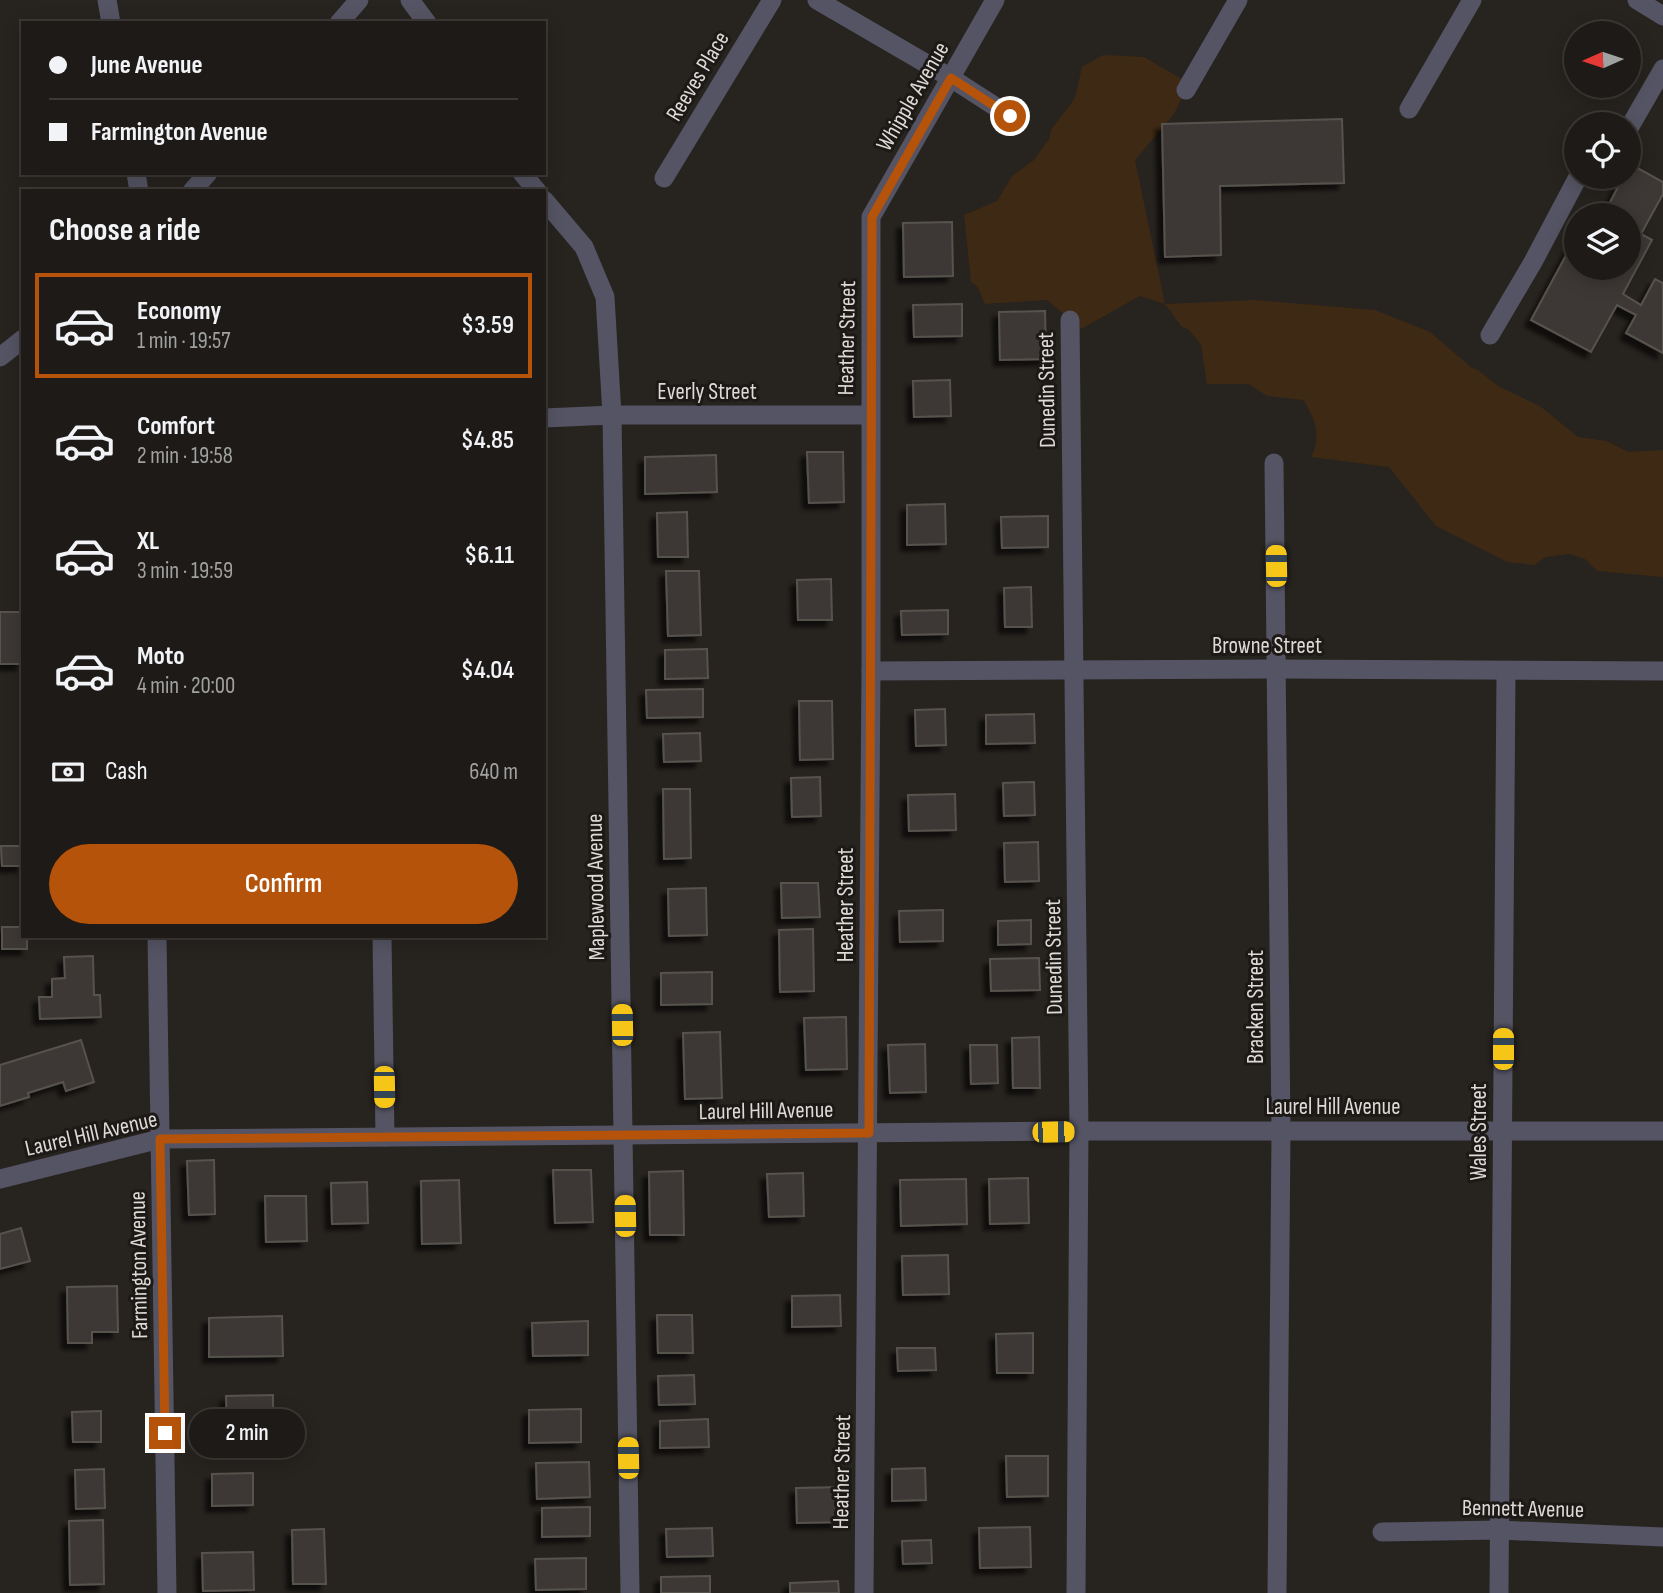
<!DOCTYPE html>
<meta charset="utf-8">
<style>
:root{--surface:#1d1a17;--page:#252320;--text:#f1f3f6;--muted:#a0a1a1;--line:#3b3836;--accent:#b45309}
body{margin:0;font-family:"Sofia Sans Condensed",sans-serif;background:var(--page);color:var(--text);height:100vh;display:flex;flex-direction:column;font-size:26px;white-space:nowrap}
*{box-sizing:border-box;margin:0}
p{font-size:23px;color:var(--muted)}
.icon{flex:none;width:38px;height:38px;fill:none;stroke:currentColor;stroke-width:2;stroke-linecap:round;stroke-linejoin:round}
.map{position:relative;flex:1;overflow:hidden}
.panel{position:absolute;left:21px;top:189px;width:525px;height:749px;display:flex;flex-direction:column;background:var(--surface);border-radius:0px;box-shadow:0 4px 18px #0003,0 0 0 2px var(--line)}
.panel>*{flex:none}
.banner{position:absolute;left:21px;top:21px;width:525px;height:154px;border-radius:0px;box-shadow:0 4px 18px #0003,0 0 0 2px var(--line);display:grid;align-content:center;height:154px;padding:0 28px;background:var(--surface)}
.needle{width:46px;rotate:267deg}
.controls{position:absolute;left:1564px;top:21px;display:grid;gap:14px}
.controls a{display:grid;place-items:center;width:77px;height:77px;border-radius:50%;background:var(--surface);box-shadow:0 4px 18px #0003,0 0 0 2px var(--line);font-size:35px}
.end{position:absolute;width:32px;height:32px;margin:-16px;border:9px solid #b45309;background:#fff;box-shadow:0 0 0 4px #fff}
.from{border-radius:50%}
.bubble{position:absolute;height:49px;border-radius:24px;background:var(--surface);box-shadow:0 4px 18px #0003,0 0 0 2px var(--line);font-size:23px;font-weight:600;line-height:49px;text-align:center}
.car{position:absolute;width:21px;height:42px;margin:-21px -10px;border-radius:9px;box-shadow:0 0 5px 2px #0007;background:linear-gradient(#f5c518 24%,#345 0 40%,#f5c518 0 76%,#345 0 86%,#f5c518 0)}
.banner b{display:flex;align-items:center;gap:24px;height:66px;font-size:26px}
.banner b+b{border-top:2px solid var(--line)}
.banner i{width:18px;height:18px;background:var(--text)}
ul{padding:0;list-style:none}
li{display:flex;align-items:center;gap:21px;height:105px;margin:0 14px 10px;padding:0 14px;border:4px solid transparent;border-radius:0px}
li div{flex:1}
li b{display:block;font-size:26px}
li em{font-style:normal;font-weight:600}
li.current{border-color:var(--accent)}
li>.icon{width:63px;height:63px;stroke-width:1.5}
h2{padding:0 28px;font-size:32px;line-height:84px}
.pay{display:flex;align-items:center;gap:18px;height:77px;padding:0 28px;font-size:26px}
.pay p{margin-inline-start:auto}
.action{display:flex;gap:14px;margin-top:auto;padding:14px 28px}
.action a{flex:1;height:80px;border-radius:42px;background:var(--accent);color:#fff;font-size:28px;font-weight:600;line-height:80px;text-align:center}
.map>svg:first-child{display:block}
.green{fill:#3e2914}
.building{fill:#3d3935;stroke:#57524e;stroke-width:2;filter:url(#shadow)}
.lines{fill:none;stroke-linecap:round;stroke-linejoin:round}
.minor{stroke:#545464;stroke-width:19}
.tertiary{stroke:#545464;stroke-width:19}
.route{stroke:#b45309;stroke-width:9}
.labels{text-anchor:middle;stroke-width:6;stroke-linejoin:round;paint-order:stroke}
.street-label{font-size:23px;fill:#dddad7;stroke:#1d1916}
</style>
<div class="map">
<svg width="1663" height="1593" viewBox="0 0 1663 1593">
<defs>
<filter id="shadow"><feDropShadow dx="-6" dy="6" stdDeviation="2" flood-color="#0009"/></filter>
</defs>
<rect width="100%" height="100%" fill="#27231f"/>
<path class="green" d="M1103,55L1144,57L1189,83L1174,114L1135,160L1165,304L1255,300L1375,310L1430,332L1472,368L1478,370L1498,386L1540,406L1578,437L1607,441L1628,452L1663,450V577L1597,571L1585,559L1569,554L1546,557L1534,565L1507,562L1436,526L1389,467L1311,457C1322,437 1315,417 1303,400L1267,396L1249,384H1207L1201,345L1189,330L1181,326L1165,304L1140,296L1081,329L1047,300L985,304L977,286L971,282L964,215L997,201L1012,176L1034,160L1049,139L1051,130L1075,98L1082,67Z"/>
<g class="building">
<path d="M1342,119L1344,183L1220,186L1221,255L1165,257L1162,124Z"/>
<path d="M1630,164L1663,182V194L1641,234L1652,240L1623,294L1641,305L1655,279L1663,283V353L1626,333L1636,315L1617,305L1591,352L1531,320L1577,235V268H1629V215H1587L1592,207L1604,214L1623,177H1629Z"/>
<path d="M952,222L953,276L904,277L903,223Z"/>
<path d="M962,304V336L914,337L913,305Z"/>
<path d="M1045,311L1046,359L1000,360L999,312Z"/>
<path d="M950,380L951,416L914,417L913,381Z"/>
<path d="M807,452H843L844,502L809,503Z"/>
<path d="M716,455L717,492L645,494V457Z"/>
<path d="M945,504L946,544L907,545V505Z"/>
<path d="M687,512L688,557H658L657,513Z"/>
<path d="M1048,516V547L1002,548L1001,517Z"/>
<path d="M666,571H699L701,635L668,636Z"/>
<path d="M831,579L832,620H798L797,580Z"/>
<path d="M1031,587L1032,627H1005L1004,588Z"/>
<path d="M948,610V634L902,635L901,611Z"/>
<rect x="0" y="612" width="22" height="52"/>
<path d="M707,649L708,678L665,679V650Z"/>
<path d="M703,689V717L647,718L646,690Z"/>
<path d="M799,701H832L833,759L800,760Z"/>
<path d="M945,709L946,745L916,746L915,710Z"/>
<path d="M1034,714L1035,743L986,744V715Z"/>
<path d="M700,733L701,761L664,762L663,734Z"/>
<path d="M820,777L821,816L792,817L791,778Z"/>
<path d="M1034,782L1035,815L1004,816L1003,783Z"/>
<path d="M663,789H690L691,858L664,859Z"/>
<path d="M955,794L956,830L909,831L908,795Z"/>
<path d="M1038,842L1039,881L1005,882L1004,843Z"/>
<path d="M1,846H23V866H2Z"/>
<path d="M781,883H818L820,917L782,918Z"/>
<path d="M706,888L707,935L669,936L668,889Z"/>
<path d="M943,910V941L900,942L899,911Z"/>
<path d="M1031,920V944L998,945V921Z"/>
<path d="M2,927H23V936H27V949H2Z"/>
<path d="M813,929L814,991L780,992L779,930Z"/>
<path d="M93,956L94,995H100L101,1017L40,1019L39,997H52V979L65,978L64,957Z"/>
<path d="M1039,958L1040,990L991,991L990,959Z"/>
<path d="M712,972V1004L661,1005V973Z"/>
<path d="M846,1017L847,1069L806,1070L804,1018Z"/>
<path d="M720,1032L722,1098L685,1099L683,1033Z"/>
<path d="M1039,1037L1040,1088H1013L1012,1038Z"/>
<path d="M81,1040L94,1082L66,1091L63,1082L28,1093L29,1097L0,1106V1065Z"/>
<path d="M925,1044L926,1092L890,1093L888,1045Z"/>
<path d="M970,1045H997L998,1083L971,1084Z"/>
<path d="M214,1160L215,1214L189,1215L187,1161Z"/>
<path d="M553,1170H591L593,1222L555,1223Z"/>
<path d="M683,1171L684,1235H650L649,1172Z"/>
<path d="M803,1173L804,1216L769,1217L767,1174Z"/>
<path d="M1028,1178L1029,1223L990,1224L989,1179Z"/>
<path d="M966,1179L967,1224L901,1226L900,1180Z"/>
<path d="M459,1180L461,1243L422,1244L421,1181Z"/>
<path d="M367,1182L368,1223L332,1224L331,1183Z"/>
<path d="M265,1196H306L307,1241L266,1242Z"/>
<path d="M21,1228L30,1261L0,1269V1234Z"/>
<path d="M948,1255L949,1294L903,1295L902,1256Z"/>
<path d="M117,1286L118,1332H92V1343H68L67,1287Z"/>
<path d="M840,1295L841,1326L792,1327V1296Z"/>
<path d="M657,1315H692L693,1353H658Z"/>
<path d="M282,1316L283,1356L209,1357V1318Z"/>
<path d="M588,1321V1355L533,1356L532,1323Z"/>
<path d="M1033,1333V1373H997L996,1334Z"/>
<path d="M897,1348H935L936,1370L898,1371Z"/>
<path d="M694,1375L695,1404L659,1405L658,1376Z"/>
<path d="M273,1395V1429L227,1430L226,1396Z"/>
<path d="M581,1409V1442L529,1443V1410Z"/>
<path d="M101,1411V1442H73L72,1412Z"/>
<path d="M708,1419L709,1447L660,1448V1421Z"/>
<path d="M1006,1456H1048V1496L1007,1497Z"/>
<path d="M589,1462L590,1497L537,1499L536,1463Z"/>
<path d="M925,1468L926,1500L892,1501V1469Z"/>
<path d="M104,1469L105,1508L76,1509L75,1470Z"/>
<path d="M253,1473V1505L212,1506V1474Z"/>
<path d="M844,1487L845,1522L797,1523L796,1488Z"/>
<path d="M590,1507V1536L542,1537V1508Z"/>
<path d="M103,1520L104,1584L70,1585L69,1521Z"/>
<path d="M1030,1527L1031,1567L980,1568L979,1528Z"/>
<path d="M712,1528L713,1556L667,1557L666,1529Z"/>
<path d="M324,1529L326,1584H293L292,1530Z"/>
<path d="M931,1540L932,1563L903,1564L902,1541Z"/>
<path d="M253,1552L254,1590L203,1591L202,1553Z"/>
<path d="M586,1558V1589L536,1590L535,1559Z"/>
<path d="M710,1576V1593H661V1577Z"/>
<path d="M838,1581L839,1593H790V1583Z"/>
</g>
<g class="lines">
<g class="minor">
<path d="M107,0L111,23"/>
<path d="M410,0L427,23"/>
<path d="M817,0L951,78L1010,116"/>
<path d="M1637,0L1663,16"/>
<path d="M1186,90L1238,0"/>
<path d="M1409,109L1472,0"/>
<path d="M1629,128L1663,69"/>
<path d="M136,173L139,191"/>
<path d="M522,173L537,191"/>
<path d="M664,178L772,0"/>
<path d="M544,200L584,247L605,297L612,415L630,1593"/>
<path d="M1070,320L1079,1131L1076,1593"/>
<path d="M1490,335L1533,262L1578,177"/>
<path d="M544,418L612,415H870"/>
<path d="M1274,463L1281,1131L1277,1593"/>
<path d="M871,671L1277,669L1663,671"/>
<path d="M157,936L167,1593"/>
<path d="M382,936L385,1137"/>
<path d="M1382,1532L1499,1530L1663,1537"/>
<path d="M864,1593L871,671V217L995,0"/>
<path d="M1499,1593L1506,671"/>
</g>
<g class="tertiary">
<path d="M339,23L359,0"/>
<path d="M192,191L208,173"/>
<path d="M0,357L23,339"/>
<path d="M0,1179L160,1139L1079,1131H1663"/>
</g>
</g>
<g class="lines">
<path class="route" d="M165,1433L160,1139L869,1133L872,217L951,78L1010,116"/>
</g>
<g class="labels">
<g class="street-label">
<text transform="translate(697 76) rotate(-59)" y="8">Reeves Place</text>
<text transform="translate(912 96) rotate(-60)" y="8">Whipple Avenue</text>
<text transform="translate(846 338) rotate(-89)" y="8">Heather Street</text>
<text transform="translate(1046 390) rotate(-91)" y="8">Dunedin Street</text>
<text x="707" y="399">Everly Street</text>
<text x="1267" y="653">Browne Street</text>
<text transform="translate(595 887) rotate(-91)" y="8">Maplewood Avenue</text>
<text transform="translate(845 905) rotate(-90)" y="8">Heather Street</text>
<text transform="translate(1053 957) rotate(-91)" y="8">Dunedin Street</text>
<text transform="translate(1255 1007) rotate(-90)" y="8">Bracken Street</text>
<text x="1333" y="1114">Laurel Hill Avenue</text>
<text transform="translate(766 1110) rotate(-1)" y="8">Laurel Hill Avenue</text>
<text transform="translate(1478 1132) rotate(-90)" y="8">Wales Street</text>
<text transform="translate(91 1133) rotate(-13)" y="8">Laurel Hill Avenue</text>
<text transform="translate(138 1265) rotate(-91)" y="8">Farmington Avenue</text>
<text transform="translate(841 1472) rotate(-89)" y="8">Heather Street</text>
<text transform="translate(1523 1508) rotate(1)" y="8">Bennett Avenue</text>
</g>
</g>
</svg>
<div class="controls">
<a><svg class="needle" viewBox="-14 -14 28 28"><path d="M0-13l5 13h-10z" fill="#e53935"/><path d="M0 13l5-13h-10z" fill="#a0a1a1"/></svg></a>
<a><svg class="icon" aria-label="locate" viewBox="0 0 24 24"><circle cx="12" cy="12" r="6"/><path d="M12 2v4M12 18v4M2 12h4M18 12h4"/></svg></a>
<a><svg class="icon" aria-label="layers" viewBox="0 0 24 24"><path d="M12 4l9 5-9 5-9-5zM3 14l9 5 9-5"/></svg></a>
</div>
<i class="end from" style="left:1010px;top:116px"></i>
<i class="end" style="left:165px;top:1433px"></i>
<div class="bubble" style="left:189px;top:1409px;width:116px">2 min</div>
<i class="car" style="left:1276px;top:566px;rotate:359deg"></i>
<i class="car" style="left:622px;top:1025px;rotate:359deg"></i>
<i class="car" style="left:1503px;top:1049px;rotate:0deg"></i>
<i class="car" style="left:384px;top:1087px;rotate:179deg"></i>
<i class="car" style="left:1053px;top:1132px;rotate:89deg"></i>
<i class="car" style="left:625px;top:1216px;rotate:359deg"></i>
<i class="car" style="left:628px;top:1458px;rotate:359deg"></i>
<div class="banner">
<b><i class="from"></i>June Avenue</b>
<b><i></i>Farmington Avenue</b>
</div>
<section class="panel">
<h2>Choose a ride</h2>
<ul>
<li class="current"><svg class="icon" aria-label="car" viewBox="0 0 24 24"><path d="M5 17H2v-5l4-1 3-4h7l3 4 3 1v5h-3M9 17h6M6 11h13"/><circle cx="7" cy="17" r="2"/><circle cx="17" cy="17" r="2"/></svg><div><b>Economy</b><p>1 min · 19:57</p></div><em>$3.59</em></li>
<li><svg class="icon" aria-label="car" viewBox="0 0 24 24"><path d="M5 17H2v-5l4-1 3-4h7l3 4 3 1v5h-3M9 17h6M6 11h13"/><circle cx="7" cy="17" r="2"/><circle cx="17" cy="17" r="2"/></svg><div><b>Comfort</b><p>2 min · 19:58</p></div><em>$4.85</em></li>
<li><svg class="icon" aria-label="car" viewBox="0 0 24 24"><path d="M5 17H2v-5l4-1 3-4h7l3 4 3 1v5h-3M9 17h6M6 11h13"/><circle cx="7" cy="17" r="2"/><circle cx="17" cy="17" r="2"/></svg><div><b>XL</b><p>3 min · 19:59</p></div><em>$6.11</em></li>
<li><svg class="icon" aria-label="car" viewBox="0 0 24 24"><path d="M5 17H2v-5l4-1 3-4h7l3 4 3 1v5h-3M9 17h6M6 11h13"/><circle cx="7" cy="17" r="2"/><circle cx="17" cy="17" r="2"/></svg><div><b>Moto</b><p>4 min · 20:00</p></div><em>$4.04</em></li>
</ul>
<div class="pay"><svg class="icon" aria-label="cash" viewBox="0 0 24 24"><path d="M3 7h18v10H3z"/><circle cx="12" cy="12" r="2"/></svg>Cash<p>640 m</p></div>
<div class="action"><a>Confirm</a></div>
</section>
</div>
